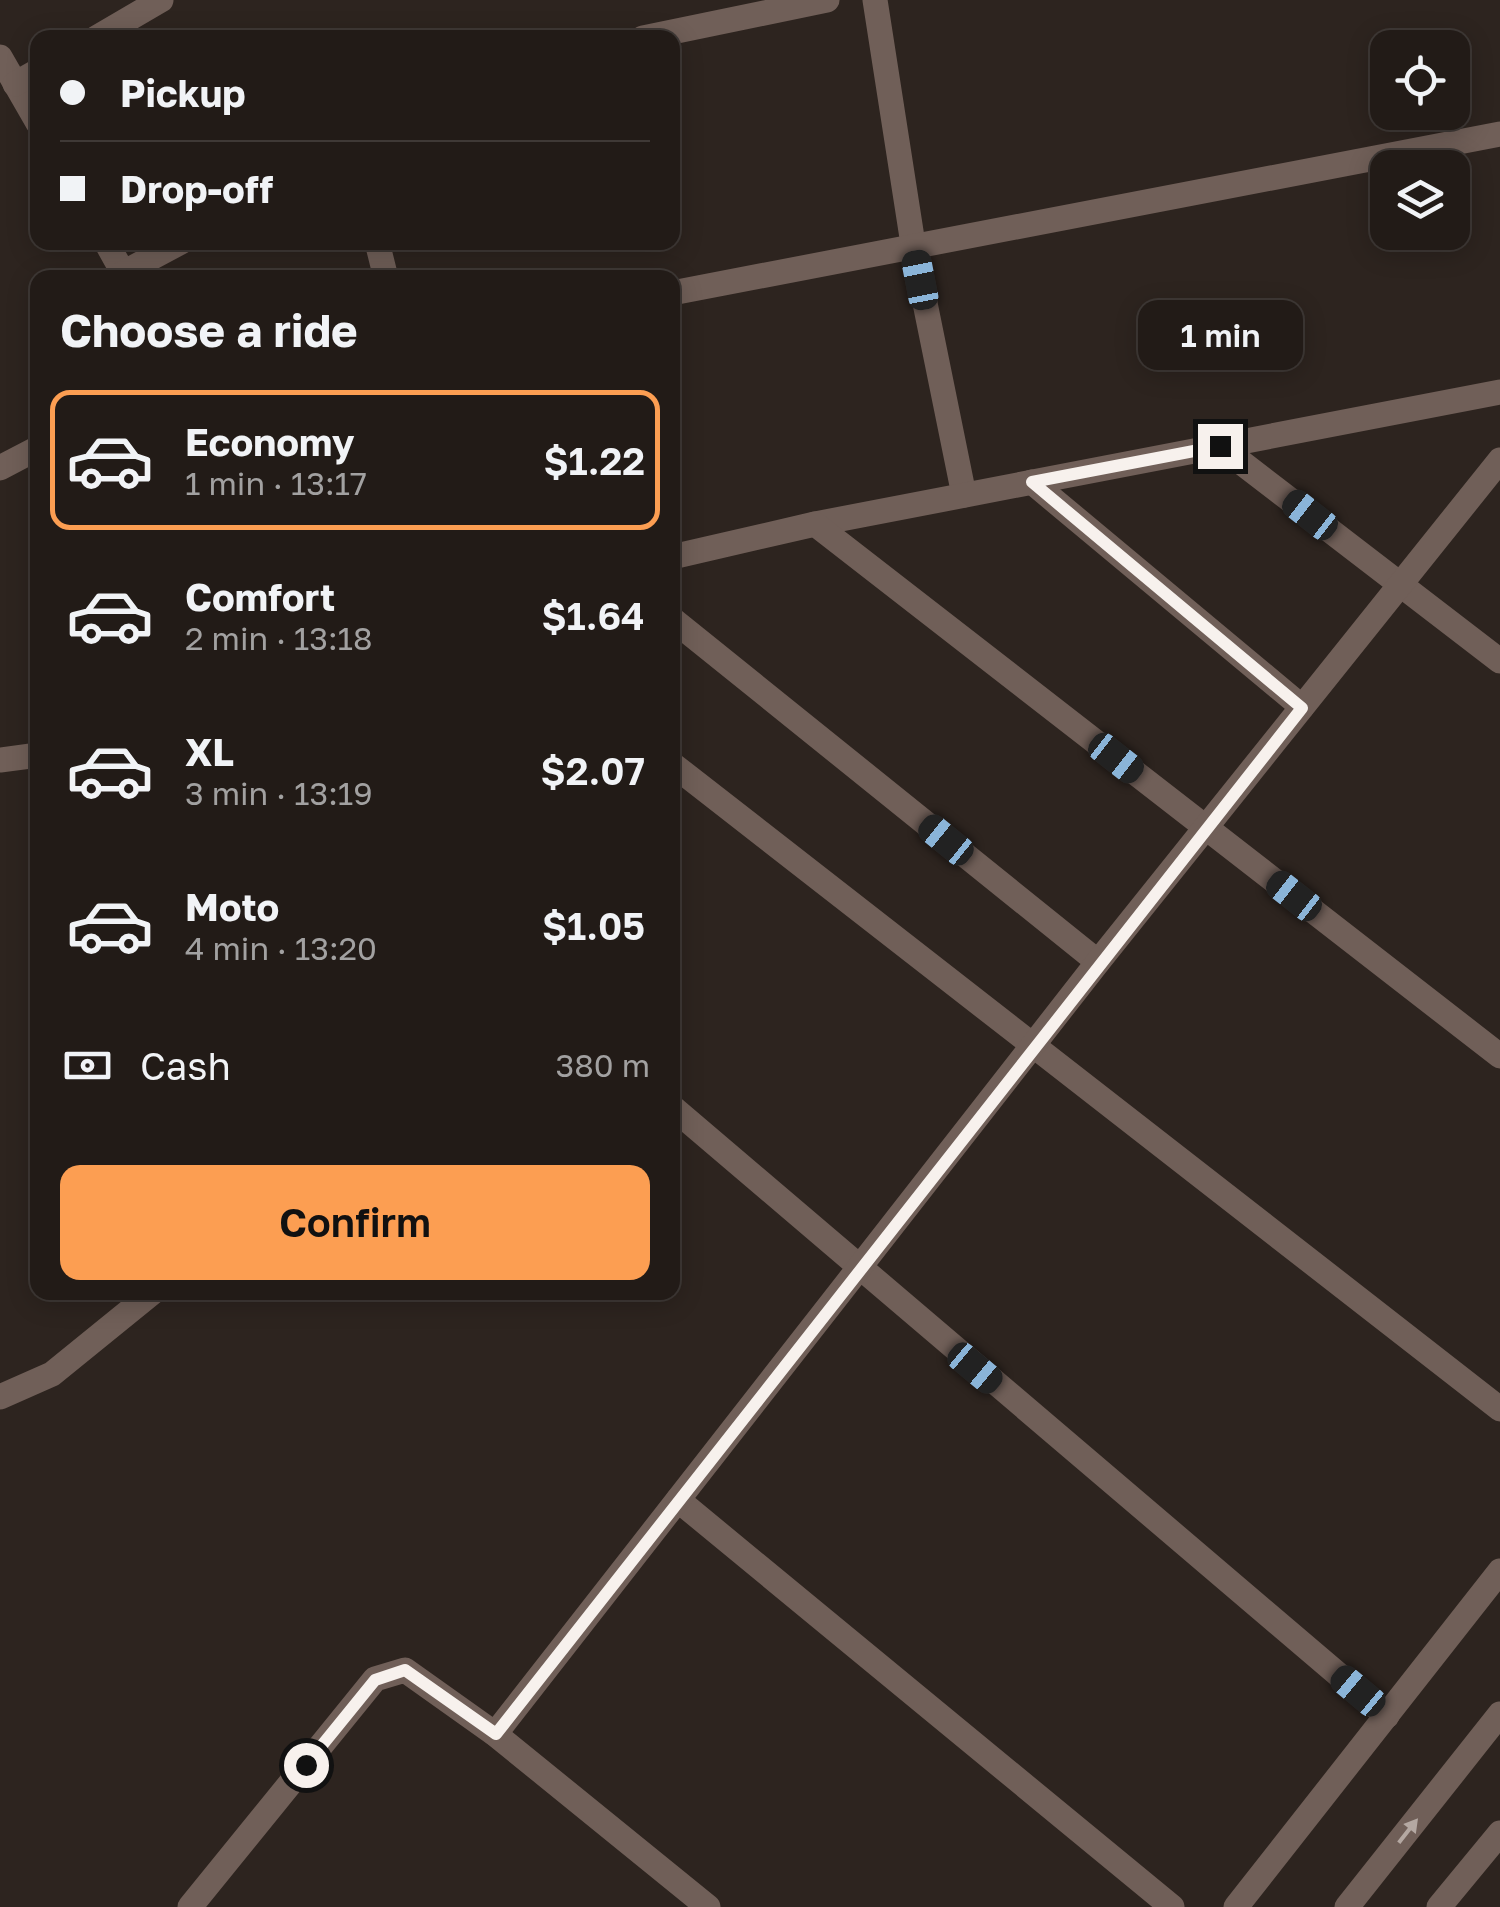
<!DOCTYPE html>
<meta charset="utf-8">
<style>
:root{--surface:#221b17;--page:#2e2824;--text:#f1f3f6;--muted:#a2a1a1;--line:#3f3936;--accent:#fc9e52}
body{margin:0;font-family:"Golos Text",sans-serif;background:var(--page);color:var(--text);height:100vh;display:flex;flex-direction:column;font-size:38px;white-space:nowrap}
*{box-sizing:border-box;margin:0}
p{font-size:32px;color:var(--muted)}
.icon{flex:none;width:55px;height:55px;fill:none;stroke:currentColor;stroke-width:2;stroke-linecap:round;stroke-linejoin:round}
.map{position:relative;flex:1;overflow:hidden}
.side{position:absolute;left:30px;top:270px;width:650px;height:1030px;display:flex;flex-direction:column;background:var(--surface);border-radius:20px;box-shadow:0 5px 25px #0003,0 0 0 2px var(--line)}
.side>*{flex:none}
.hud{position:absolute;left:30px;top:30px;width:650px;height:220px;border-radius:20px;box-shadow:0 5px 25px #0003,0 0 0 2px var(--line);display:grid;align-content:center;height:220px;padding:0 30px;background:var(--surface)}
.buttons{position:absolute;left:1370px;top:30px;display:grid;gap:20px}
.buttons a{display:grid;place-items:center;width:100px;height:100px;border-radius:20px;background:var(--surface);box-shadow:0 5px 25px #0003,0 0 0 2px var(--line);font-size:50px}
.end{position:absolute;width:45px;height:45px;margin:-22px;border:12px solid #f7f1ed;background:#111;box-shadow:0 0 0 5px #111}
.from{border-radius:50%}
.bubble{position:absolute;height:70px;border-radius:20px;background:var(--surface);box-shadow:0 5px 25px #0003,0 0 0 2px var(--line);font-size:32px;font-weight:600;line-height:70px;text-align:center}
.car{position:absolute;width:30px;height:60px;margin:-30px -15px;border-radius:12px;box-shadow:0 0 8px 2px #0007;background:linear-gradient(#222 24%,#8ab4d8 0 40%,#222 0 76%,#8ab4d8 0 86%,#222 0)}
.hud b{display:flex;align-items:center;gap:35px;height:95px;font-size:38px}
.hud b+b{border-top:2px solid var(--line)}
.hud i{width:25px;height:25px;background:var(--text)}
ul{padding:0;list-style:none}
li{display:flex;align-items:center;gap:30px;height:140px;margin:0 20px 15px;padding:0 10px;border:5px solid transparent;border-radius:20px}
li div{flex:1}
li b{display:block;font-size:38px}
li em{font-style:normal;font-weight:600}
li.selected{border-color:var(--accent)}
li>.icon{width:90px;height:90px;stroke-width:1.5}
h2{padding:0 30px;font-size:45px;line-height:120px}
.pay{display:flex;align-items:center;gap:25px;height:110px;padding:0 30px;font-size:38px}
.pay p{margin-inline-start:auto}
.primary-button{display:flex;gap:20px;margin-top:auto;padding:20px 30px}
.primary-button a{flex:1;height:115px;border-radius:20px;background:var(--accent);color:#111;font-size:40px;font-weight:600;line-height:115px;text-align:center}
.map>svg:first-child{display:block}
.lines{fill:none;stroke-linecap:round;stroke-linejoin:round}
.minor{stroke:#705f58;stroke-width:25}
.tertiary{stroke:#705f58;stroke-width:25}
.oneway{fill:#b4a8a2}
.route{stroke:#f7f1ed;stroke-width:12}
</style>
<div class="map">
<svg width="1500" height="1907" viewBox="0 0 1500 1907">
<rect width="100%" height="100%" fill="#2d241f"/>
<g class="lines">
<g class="minor">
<path d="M875,0L913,244L964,495"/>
<path d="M96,38L161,0"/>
<path d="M643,38L827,0"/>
<path d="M0,57L38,123"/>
<path d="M15,84L38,71"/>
<path d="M106,242L126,278"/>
<path d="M377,242L386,278"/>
<path d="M123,273L181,242"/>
<path d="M672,293L1500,134"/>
<path d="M1220,446L1500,661"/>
<path d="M0,468L38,448"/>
<path d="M1032,482L1302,707"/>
<path d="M815,524L1500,392"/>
<path d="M672,557L815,524L1500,1056"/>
<path d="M672,619L1098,962"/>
<path d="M0,760L38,755"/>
<path d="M672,764L1500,1409"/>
<path d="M672,1107L1387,1716"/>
<path d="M0,1397L52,1374L153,1292"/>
<path d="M678,1500L1172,1907"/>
<path d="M495,1734L1098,962L1500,460"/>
<path d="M190,1907L375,1679L405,1670L495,1734L708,1907"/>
<path d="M1236,1907L1500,1571"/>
</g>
<g class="tertiary">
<path d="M1347,1907L1500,1714"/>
<path d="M1439,1907L1500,1833"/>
</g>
</g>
<defs><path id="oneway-solid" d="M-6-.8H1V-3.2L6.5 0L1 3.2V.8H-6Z" transform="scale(2.5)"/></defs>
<use class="oneway" href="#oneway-solid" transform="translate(1408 1831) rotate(-52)"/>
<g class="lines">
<path class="route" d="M306,1765L375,1680L405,1670L496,1734L1302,708L1032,482L1220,446"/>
</g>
</svg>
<div class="buttons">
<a><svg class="icon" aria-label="locate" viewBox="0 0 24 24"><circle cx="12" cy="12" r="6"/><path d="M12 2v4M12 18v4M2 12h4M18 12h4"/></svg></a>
<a><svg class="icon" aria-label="layers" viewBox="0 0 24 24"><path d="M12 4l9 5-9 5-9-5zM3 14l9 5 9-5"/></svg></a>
</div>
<i class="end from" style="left:306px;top:1765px"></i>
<i class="end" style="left:1220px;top:446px"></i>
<div class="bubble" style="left:1138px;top:300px;width:165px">1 min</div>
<i class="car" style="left:920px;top:280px;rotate:349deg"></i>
<i class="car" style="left:1310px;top:515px;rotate:308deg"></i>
<i class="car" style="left:1116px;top:758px;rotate:128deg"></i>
<i class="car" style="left:946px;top:840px;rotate:309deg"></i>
<i class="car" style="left:1294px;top:896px;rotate:308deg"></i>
<i class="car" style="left:975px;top:1368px;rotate:130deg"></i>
<i class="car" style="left:1358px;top:1691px;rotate:310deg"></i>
<div class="hud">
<b><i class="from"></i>Pickup</b>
<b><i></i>Drop-off</b>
</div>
<section class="side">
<h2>Choose a ride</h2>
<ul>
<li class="selected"><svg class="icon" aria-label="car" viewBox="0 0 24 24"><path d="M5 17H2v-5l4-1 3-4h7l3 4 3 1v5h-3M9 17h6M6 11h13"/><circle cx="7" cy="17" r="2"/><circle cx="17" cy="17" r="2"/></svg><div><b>Economy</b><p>1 min · 13:17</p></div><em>$1.22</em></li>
<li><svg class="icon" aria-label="car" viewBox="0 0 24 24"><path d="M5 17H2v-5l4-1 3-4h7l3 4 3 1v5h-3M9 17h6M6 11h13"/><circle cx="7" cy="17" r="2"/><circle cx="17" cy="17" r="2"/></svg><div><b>Comfort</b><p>2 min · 13:18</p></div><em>$1.64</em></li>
<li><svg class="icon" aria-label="car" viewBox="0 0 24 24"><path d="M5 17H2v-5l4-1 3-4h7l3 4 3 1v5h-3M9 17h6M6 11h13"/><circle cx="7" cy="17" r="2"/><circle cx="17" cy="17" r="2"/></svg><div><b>XL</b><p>3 min · 13:19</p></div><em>$2.07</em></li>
<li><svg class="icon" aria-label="car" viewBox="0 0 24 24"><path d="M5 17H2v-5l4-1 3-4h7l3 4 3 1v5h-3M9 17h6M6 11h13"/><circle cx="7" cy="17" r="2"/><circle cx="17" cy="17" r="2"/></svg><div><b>Moto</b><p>4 min · 13:20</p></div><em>$1.05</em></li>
</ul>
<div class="pay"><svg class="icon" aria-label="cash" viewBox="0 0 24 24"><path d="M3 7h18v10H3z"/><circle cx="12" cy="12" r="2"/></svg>Cash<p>380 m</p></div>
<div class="primary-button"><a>Confirm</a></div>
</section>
</div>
